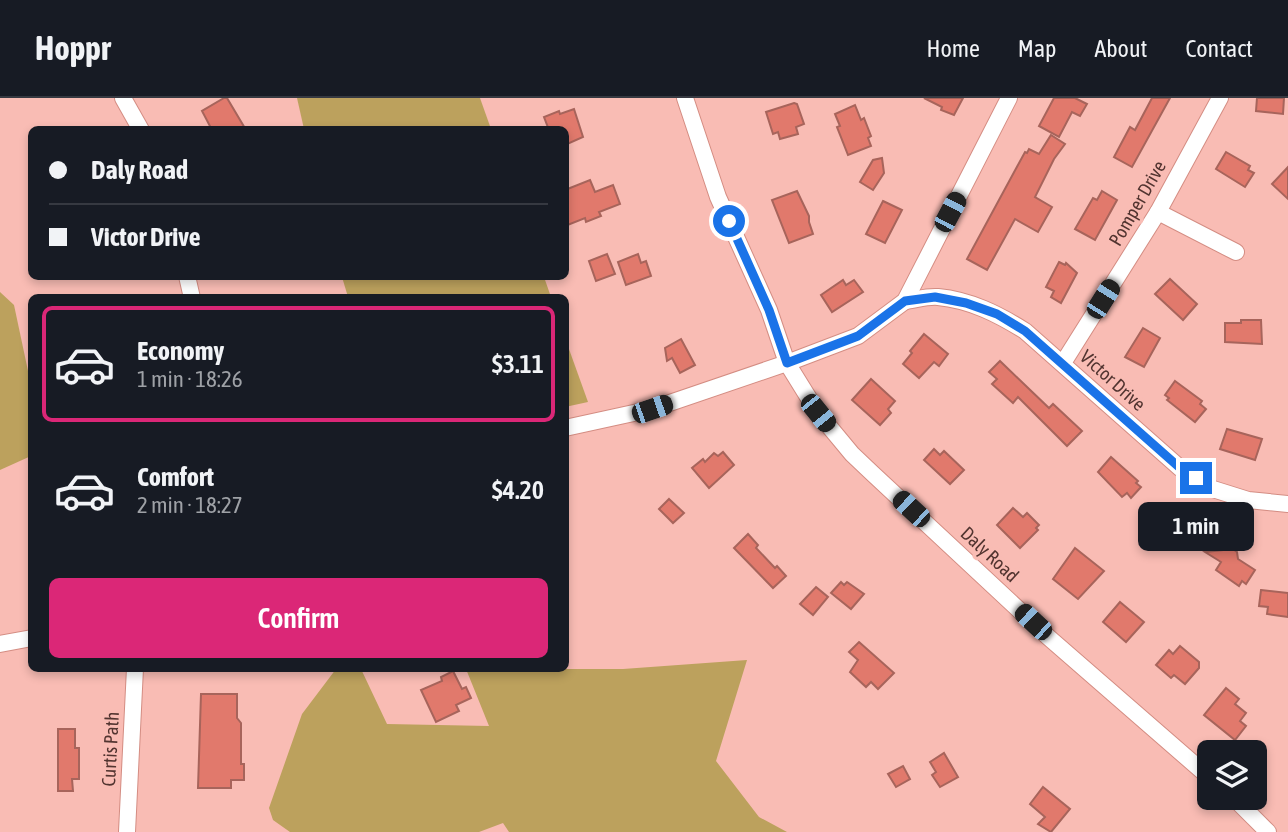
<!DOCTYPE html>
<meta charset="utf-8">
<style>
:root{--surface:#171b24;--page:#242831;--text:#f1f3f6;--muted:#9ea1a6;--line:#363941;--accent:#db2777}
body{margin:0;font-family:"Asap Condensed",sans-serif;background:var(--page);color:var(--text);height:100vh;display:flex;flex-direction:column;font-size:26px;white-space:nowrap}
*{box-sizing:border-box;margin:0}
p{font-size:23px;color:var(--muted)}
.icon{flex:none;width:38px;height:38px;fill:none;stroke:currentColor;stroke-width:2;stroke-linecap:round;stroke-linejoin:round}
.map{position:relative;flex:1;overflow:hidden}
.details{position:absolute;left:28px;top:196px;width:541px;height:378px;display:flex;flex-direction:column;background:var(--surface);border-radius:10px;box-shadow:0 4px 10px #0003}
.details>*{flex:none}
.guide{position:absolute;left:28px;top:28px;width:541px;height:154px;border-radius:10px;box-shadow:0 4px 10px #0003;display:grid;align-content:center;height:154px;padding:0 21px;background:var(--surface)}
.fabs{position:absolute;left:1197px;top:642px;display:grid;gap:14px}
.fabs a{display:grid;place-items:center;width:70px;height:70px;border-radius:10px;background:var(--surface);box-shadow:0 4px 10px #0003;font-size:35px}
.end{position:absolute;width:32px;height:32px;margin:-16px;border:9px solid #1a73e8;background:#fff;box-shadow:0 0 0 4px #fff}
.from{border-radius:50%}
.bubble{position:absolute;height:49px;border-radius:10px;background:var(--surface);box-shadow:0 4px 10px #0003;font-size:23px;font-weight:600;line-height:49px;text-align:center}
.car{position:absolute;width:21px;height:42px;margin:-21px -10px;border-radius:9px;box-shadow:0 0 5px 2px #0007;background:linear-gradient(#222 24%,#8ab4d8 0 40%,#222 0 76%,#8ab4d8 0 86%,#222 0)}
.guide b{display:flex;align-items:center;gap:24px;height:66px;font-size:26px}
.guide b+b{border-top:2px solid var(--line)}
.guide i{width:18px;height:18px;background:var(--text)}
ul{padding:12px 0 0;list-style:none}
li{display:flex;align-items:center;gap:21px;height:116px;margin:0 14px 10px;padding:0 7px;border:4px solid transparent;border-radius:10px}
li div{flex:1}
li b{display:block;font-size:26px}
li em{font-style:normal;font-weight:600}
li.selected{border-color:var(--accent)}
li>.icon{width:63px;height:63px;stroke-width:1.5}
.button{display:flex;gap:14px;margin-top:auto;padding:14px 21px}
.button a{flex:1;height:80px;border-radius:10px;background:var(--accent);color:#fff;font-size:28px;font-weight:600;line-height:80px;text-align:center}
header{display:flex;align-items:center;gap:42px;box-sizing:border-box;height:98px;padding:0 35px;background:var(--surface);border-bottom:2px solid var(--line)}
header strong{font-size:33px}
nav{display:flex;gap:38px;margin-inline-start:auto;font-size:24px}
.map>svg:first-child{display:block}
.green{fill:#bca15d}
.building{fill:#e1796c;stroke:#a7645b;stroke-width:2}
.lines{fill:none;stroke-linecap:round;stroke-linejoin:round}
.minor-casing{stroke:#d48d83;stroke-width:18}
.minor{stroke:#fff;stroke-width:16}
.route{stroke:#1a73e8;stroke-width:9}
.labels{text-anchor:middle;stroke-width:7;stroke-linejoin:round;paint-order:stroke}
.street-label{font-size:19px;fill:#523430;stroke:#f9bcb4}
</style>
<header>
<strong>Hoppr</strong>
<nav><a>Home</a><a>Map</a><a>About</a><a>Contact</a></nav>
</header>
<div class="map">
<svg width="1288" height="734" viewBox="0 0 1288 734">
<rect width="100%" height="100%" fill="#f9bcb4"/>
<g class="green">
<path d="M297,0H480L491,31H304Z"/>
<path d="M342,179H544L551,199H348Z"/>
<path d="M0,194L14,207L31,287V358L0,372Z"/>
<path d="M565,240L588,304L565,309Z"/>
<path d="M747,562L716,663L759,719L787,734H509L503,725L479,734H290L273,722L269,710L302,616L336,571H361L387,626L489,628L466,571H623Z"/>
</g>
<g class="building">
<path d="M224,0H227L246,32H212L202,13Z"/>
<path d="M924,0H963L954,17L941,12L942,9Z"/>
<path d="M1054,0H1075L1087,6L1080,18L1072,14L1059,39L1039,28Z"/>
<path d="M1152,0H1170L1132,69L1114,59L1130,29L1135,32Z"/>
<path d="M1257,0H1284L1283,16L1256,13Z"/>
<path d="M794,5L797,6L804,26L796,29L798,36L780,41L778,34L773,36L766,14Z"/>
<path d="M855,7L861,22L864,20L871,38L868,40L871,48L848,57L837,29L840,28L835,16Z"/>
<path d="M574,11L583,39L565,47V32H549L544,19L559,13L560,16Z"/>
<path d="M1051,37L1065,46L1054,61L1035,99L1052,109L1038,134L1015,121L987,172L967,161L1025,54L1027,55L1029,51L1039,56Z"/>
<path d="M1226,54L1250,68L1248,72L1254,75L1245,89L1216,71Z"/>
<path d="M882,60L884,75L873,92L860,84L873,62Z"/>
<path d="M1288,69V101L1272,86Z"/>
<path d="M590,82L595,94L613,87L620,106L599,114L601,118L586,124L585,120L565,128V92Z"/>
<path d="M797,93L809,118V124L813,136L789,145L772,102Z"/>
<path d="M1102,93L1117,102L1095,142L1075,131L1093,100L1097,102Z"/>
<path d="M883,103L902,112L885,145L866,136Z"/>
<path d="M607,156L615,176L596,183L589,163Z"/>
<path d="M638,156L641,165L646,163L651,178L626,187L618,164Z"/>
<path d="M1059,164L1065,167L1066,165L1077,175L1061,205L1051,199L1054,193L1046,189Z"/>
<path d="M1170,181L1197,206L1183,222L1155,196Z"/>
<path d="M843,182L846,187L854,182L863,194L832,214L821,197Z"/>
<path d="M1241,222H1261L1262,246L1225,244V225H1241Z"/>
<path d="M1143,230L1160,240L1144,269L1125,259Z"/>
<path d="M924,236L948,256L939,268L934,264L919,280L903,266L912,255L910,253Z"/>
<path d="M681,241L695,267L680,275L672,260L667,263L665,250Z"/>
<path d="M1000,263L1049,310L1053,306L1082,333L1067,348L1018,299L1013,305L992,286L997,281L989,274Z"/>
<path d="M871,281L895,303L888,311L891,315L880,327L852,302Z"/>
<path d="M1175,283L1202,303L1200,306L1206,311L1195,324L1167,302L1169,300L1165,297Z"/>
<path d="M1227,331L1262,341L1255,362L1220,351Z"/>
<path d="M934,351L940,357L944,353L964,372L950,386L924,362Z"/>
<path d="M723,354L734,367L709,390L692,370L703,361L705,364L714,355L718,358Z"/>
<path d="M1111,359L1138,383L1136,385L1141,389L1131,400L1127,395L1122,399L1098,374Z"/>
<path d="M669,401L684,415L673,425L659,411Z"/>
<path d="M1013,410L1023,419L1027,415L1039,427L1036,430L1038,432L1020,450L997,427Z"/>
<path d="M1168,410L1191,423L1189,426L1197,430L1190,442L1183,438L1180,443L1155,429Z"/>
<path d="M748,436L758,447L756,450L775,470L777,468L786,478L773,490L734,450Z"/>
<path d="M1075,450L1104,473L1078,501L1053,481Z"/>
<path d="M1233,451L1237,454L1238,461L1255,472L1246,486L1242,483L1239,488L1216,472L1221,464L1205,454Z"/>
<path d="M841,484L844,487L847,484L864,496L851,511L831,495Z"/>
<path d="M816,489L828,499L813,517L800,506Z"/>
<path d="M1261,492L1288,495V519L1267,516L1268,509L1259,508Z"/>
<path d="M1120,504L1144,524L1126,544L1103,524Z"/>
<path d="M859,544L894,575L878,591L871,584L866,589L850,574L858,562L849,554Z"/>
<path d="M1180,548L1199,564V570L1185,586L1174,577L1171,580L1156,567L1169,552L1173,556Z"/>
<path d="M453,573L462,591L466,589L471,600L456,607L459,613L436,624L421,592L442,583L441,579Z"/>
<path d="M1226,590L1239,601L1235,606L1246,615L1240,623L1246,628L1235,642L1204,617Z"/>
<path d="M201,596H237V620L241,625V666H244V682H231V690H198Z"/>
<path d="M58,631H75V650H79V681H72L73,693H58Z"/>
<path d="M944,655L958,679L940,689L932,677L936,674L930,664Z"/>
<path d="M903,668L910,681L896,689L888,676Z"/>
<path d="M1043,689L1070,711L1051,734L1038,726L1045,719L1030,706Z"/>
</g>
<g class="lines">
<g class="minor-casing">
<g id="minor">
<path d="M123,0L141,32"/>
<path d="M685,0L718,99L769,212L787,265L818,315L852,356L872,375L1047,538L1209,679"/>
<path d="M1158,114L1236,154"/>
<path d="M187,178L192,200"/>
<path d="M905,203C915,202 927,198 938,199C970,202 998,216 1025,233L1180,370L1213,391L1248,402L1288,406"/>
<path d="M1063,265L1158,114L1220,0"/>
<path d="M565,330L652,311L787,265L858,238L905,203L1009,0"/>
<path d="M0,546L32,540"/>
<path d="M1234,700L1268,734"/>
<path d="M127,734L135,570"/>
</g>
</g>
<use href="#minor" class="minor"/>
</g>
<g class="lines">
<path class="route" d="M729,123L769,212L787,265L858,238L905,203L935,199L966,205L997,216L1025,233L1180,370L1196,380"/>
</g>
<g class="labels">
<g class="street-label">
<text transform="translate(1137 105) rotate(-60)" y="7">Pomper Drive</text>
<text transform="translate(1113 282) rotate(42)" y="7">Victor Drive</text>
<text transform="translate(990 456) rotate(43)" y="7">Daly Road</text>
<text transform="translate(110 651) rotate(-87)" y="7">Curtis Path</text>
</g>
</g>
</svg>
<div class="fabs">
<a><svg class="icon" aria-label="layers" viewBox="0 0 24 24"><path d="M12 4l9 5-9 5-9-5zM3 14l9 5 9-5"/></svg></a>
</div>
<i class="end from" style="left:729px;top:123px"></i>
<i class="end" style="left:1196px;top:380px"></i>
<div class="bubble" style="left:1138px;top:404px;width:116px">1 min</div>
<i class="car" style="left:950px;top:114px;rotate:28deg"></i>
<i class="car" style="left:1103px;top:201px;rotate:32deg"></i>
<i class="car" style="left:652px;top:311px;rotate:71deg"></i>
<i class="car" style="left:818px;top:315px;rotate:141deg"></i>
<i class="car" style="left:911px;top:411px;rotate:313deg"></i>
<i class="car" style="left:1033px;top:524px;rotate:313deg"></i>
<div class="guide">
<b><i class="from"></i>Daly Road</b>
<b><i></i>Victor Drive</b>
</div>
<section class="details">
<ul>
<li class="selected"><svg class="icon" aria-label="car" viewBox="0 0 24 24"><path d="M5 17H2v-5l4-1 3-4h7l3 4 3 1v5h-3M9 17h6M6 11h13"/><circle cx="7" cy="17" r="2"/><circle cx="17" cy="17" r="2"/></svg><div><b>Economy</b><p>1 min · 18:26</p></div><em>$3.11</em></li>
<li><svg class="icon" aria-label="car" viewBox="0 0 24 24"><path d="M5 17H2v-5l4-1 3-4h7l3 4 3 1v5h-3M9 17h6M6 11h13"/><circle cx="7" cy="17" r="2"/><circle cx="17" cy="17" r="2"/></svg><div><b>Comfort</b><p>2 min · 18:27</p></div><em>$4.20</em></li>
</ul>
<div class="button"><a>Confirm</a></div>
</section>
</div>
